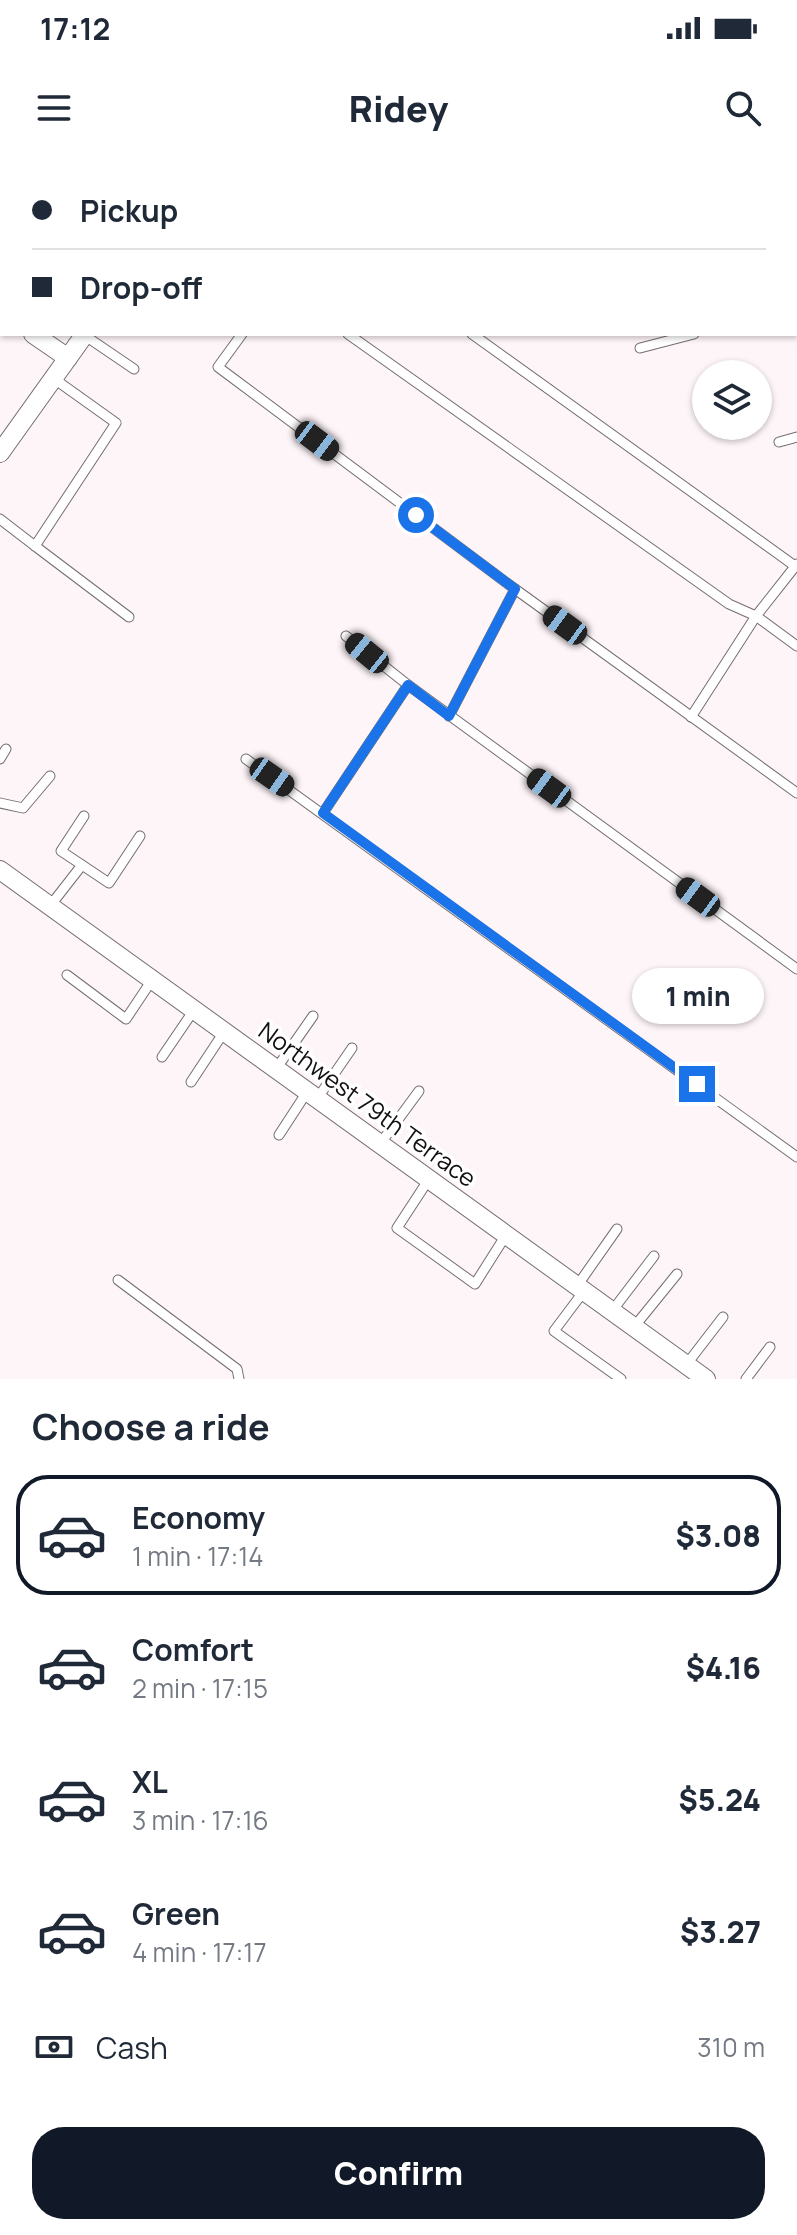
<!DOCTYPE html>
<meta charset="utf-8">
<style>
:root{--surface:#fff;--page:#f2f2f3;--text:#1f2937;--muted:#747a83;--line:#e0e1e3;--accent:#111827}
body{margin:0;font-family:Manrope,sans-serif;background:var(--page);color:var(--text);height:100vh;display:flex;flex-direction:column;font-size:30px;white-space:nowrap}
*{box-sizing:border-box;margin:0}
p{font-size:26px;color:var(--muted)}
.icon{flex:none;width:44px;height:44px;fill:none;stroke:currentColor;stroke-width:2;stroke-linecap:round;stroke-linejoin:round}
.map{position:relative;height:1219px;overflow:hidden}
.details{display:flex;flex-direction:column;background:var(--surface);flex:1}
.details>*{flex:none}
.guide{position:absolute;left:0px;top:0px;width:798px;height:176px;box-shadow:0 2px 6px #0004;display:grid;align-content:center;height:176px;padding:0 32px;background:var(--surface)}
.buttons{position:absolute;left:692px;top:200px;display:grid;gap:16px}
.buttons a{display:grid;place-items:center;width:80px;height:80px;border-radius:50%;background:var(--surface);box-shadow:0 2px 6px #0004;font-size:40px}
.end{position:absolute;width:36px;height:36px;margin:-18px;border:10px solid #1a73e8;background:#fff;box-shadow:0 0 0 4px #fff}
.from{border-radius:50%}
.bubble{position:absolute;height:56px;border-radius:28px;background:var(--surface);box-shadow:0 2px 6px #0004;font-size:26px;font-weight:800;line-height:56px;text-align:center}
.car{position:absolute;width:24px;height:48px;margin:-24px -12px;border-radius:10px;box-shadow:0 0 6px 2px #0007;background:linear-gradient(#222 24%,#8ab4d8 0 40%,#222 0 76%,#8ab4d8 0 86%,#222 0)}
.guide b{display:flex;align-items:center;gap:28px;height:76px;font-size:30px}
.guide b+b{border-top:2px solid var(--line)}
.guide i{width:20px;height:20px;background:var(--text)}
ul{padding:0;list-style:none}
li{display:flex;align-items:center;gap:24px;height:120px;margin:0 16px 12px;padding:0 16px;border:4px solid transparent;border-radius:32px}
li div{flex:1}
li b{display:block;font-size:30px}
li em{font-style:normal;font-weight:800}
li.selected{border-color:var(--accent)}
li>.icon{width:72px;height:72px;stroke-width:1.5}
h2{padding:0 32px;font-size:36px;line-height:96px}
.pay{display:flex;align-items:center;gap:20px;height:88px;padding:0 32px;font-size:30px}
.pay p{margin-inline-start:auto}
.primary-button{display:flex;gap:16px;margin-top:auto;padding:16px 32px}
.primary-button a{flex:1;height:92px;border-radius:32px;background:var(--accent);color:#fff;font-size:32px;font-weight:800;line-height:92px;text-align:center}
.status{display:flex;justify-content:space-between;align-items:center;height:56px;padding:0 40px;background:var(--surface);direction:ltr}
.status svg{height:22px;fill:currentColor}
header{display:flex;justify-content:space-between;align-items:center;height:104px;padding:0 32px;background:var(--surface);font-size:36px;font-weight:800}
.map>svg:first-child{display:block}
.lines{fill:none;stroke-linecap:round;stroke-linejoin:round}
.service-casing{stroke:#756d70;stroke-width:11}
.minor-casing{stroke:#756d70;stroke-width:20}
.service{stroke:#fff;stroke-width:9}
.minor{stroke:#fff;stroke-width:18}
.route{stroke:#1a73e8;stroke-width:10}
.labels{text-anchor:middle;stroke-width:7;stroke-linejoin:round;paint-order:stroke}
.street-label{font-size:24px;fill:#131011;stroke:#fff}
</style>
<div class="status"><b>17:12</b><svg viewBox="0 0 49 12"><path d="M0 12V9h3v3zM5 12V6h3v6zM10 12V3h3v9zM15 12V0h3v12zM26 1h20v11H26zM47 4h2v5h-2z"/></svg></div>
<header><svg class="icon" aria-label="menu" viewBox="0 0 24 24"><path d="M4 6h16M4 12h16M4 18h16"/></svg>Ridey<svg class="icon" aria-label="search" viewBox="0 0 24 24"><circle cx="10" cy="10" r="6"/><path d="M15 15l6 6"/></svg></header>
<div class="map">
<svg width="797" height="1219" viewBox="0 0 797 1219">
<rect width="100%" height="100%" fill="#fef5f9"/>
<g class="lines">
<g class="service-casing">
<g id="service">
<path d="M481,0L484,2"/>
<path d="M796,6H797"/>
<path d="M796,147H797"/>
<path d="M242,174L218,207L515,429L797,633"/>
<path d="M348,174L729,444L756,456L797,486"/>
<path d="M472,174L795,406"/>
<path d="M84,175L134,209"/>
<path d="M640,188L694,174"/>
<path d="M779,282L797,277"/>
<path d="M0,359L35,386L116,263L53,218"/>
<path d="M35,386L129,457"/>
<path d="M346,476L408,525L797,809"/>
<path d="M449,556L515,429"/>
<path d="M691,557L756,456L797,404"/>
<path d="M0,599L6,589"/>
<path d="M246,599L797,997"/>
<path d="M0,643L23,648L50,616"/>
<path d="M323,653L408,525"/>
<path d="M82,705L109,723L140,676"/>
<path d="M50,746L82,705L61,691L84,656"/>
<path d="M67,815L126,859L152,820"/>
<path d="M162,897L194,850"/>
<path d="M276,909L313,856"/>
<path d="M191,922L224,872"/>
<path d="M317,939L352,888"/>
<path d="M279,975L307,932"/>
<path d="M380,984L419,931"/>
<path d="M429,1019L397,1068L475,1124L506,1075"/>
<path d="M118,1120L237,1209L239,1219"/>
<path d="M577,1126L617,1069"/>
<path d="M584,1131L554,1171L621,1219"/>
<path d="M612,1151L654,1096"/>
<path d="M634,1167L677,1114"/>
<path d="M686,1205L723,1157"/>
<path d="M746,1219L770,1187"/>
</g>
</g>
<g class="minor-casing">
<g id="minor">
<path d="M206,2L207,0"/>
<path d="M0,152L2,153"/>
<path d="M33,174L68,198"/>
<path d="M0,293L85,174"/>
<path d="M0,710L706,1219"/>
</g>
</g>
<use href="#service" class="service"/>
<use href="#minor" class="minor"/>
</g>
<g class="lines">
<path class="route" d="M416,355L515,429L449,556L408,525L323,653L697,924"/>
</g>
<g class="labels">
<g class="street-label">
<text transform="translate(367 945) rotate(36)" y="8">Northwest 79th Terrace</text>
</g>
</g>
</svg>
<div class="buttons">
<a><svg class="icon" aria-label="layers" viewBox="0 0 24 24"><path d="M12 4l9 5-9 5-9-5zM3 14l9 5 9-5"/></svg></a>
</div>
<i class="end from" style="left:416px;top:355px"></i>
<i class="end" style="left:697px;top:924px"></i>
<div class="bubble" style="left:632px;top:808px;width:132px">1 min</div>
<i class="car" style="left:317px;top:281px;rotate:127deg"></i>
<i class="car" style="left:565px;top:465px;rotate:306deg"></i>
<i class="car" style="left:367px;top:493px;rotate:309deg"></i>
<i class="car" style="left:272px;top:617px;rotate:125deg"></i>
<i class="car" style="left:549px;top:628px;rotate:306deg"></i>
<i class="car" style="left:698px;top:737px;rotate:306deg"></i>
<div class="guide">
<b><i class="from"></i>Pickup</b>
<b><i></i>Drop-off</b>
</div>
</div>
<section class="details">
<h2>Choose a ride</h2>
<ul>
<li class="selected"><svg class="icon" aria-label="car" viewBox="0 0 24 24"><path d="M5 17H2v-5l4-1 3-4h7l3 4 3 1v5h-3M9 17h6M6 11h13"/><circle cx="7" cy="17" r="2"/><circle cx="17" cy="17" r="2"/></svg><div><b>Economy</b><p>1 min · 17:14</p></div><em>$3.08</em></li>
<li><svg class="icon" aria-label="car" viewBox="0 0 24 24"><path d="M5 17H2v-5l4-1 3-4h7l3 4 3 1v5h-3M9 17h6M6 11h13"/><circle cx="7" cy="17" r="2"/><circle cx="17" cy="17" r="2"/></svg><div><b>Comfort</b><p>2 min · 17:15</p></div><em>$4.16</em></li>
<li><svg class="icon" aria-label="car" viewBox="0 0 24 24"><path d="M5 17H2v-5l4-1 3-4h7l3 4 3 1v5h-3M9 17h6M6 11h13"/><circle cx="7" cy="17" r="2"/><circle cx="17" cy="17" r="2"/></svg><div><b>XL</b><p>3 min · 17:16</p></div><em>$5.24</em></li>
<li><svg class="icon" aria-label="car" viewBox="0 0 24 24"><path d="M5 17H2v-5l4-1 3-4h7l3 4 3 1v5h-3M9 17h6M6 11h13"/><circle cx="7" cy="17" r="2"/><circle cx="17" cy="17" r="2"/></svg><div><b>Green</b><p>4 min · 17:17</p></div><em>$3.27</em></li>
</ul>
<div class="pay"><svg class="icon" aria-label="cash" viewBox="0 0 24 24"><path d="M3 7h18v10H3z"/><circle cx="12" cy="12" r="2"/></svg>Cash<p>310 m</p></div>
<div class="primary-button"><a>Confirm</a></div>
</section>
